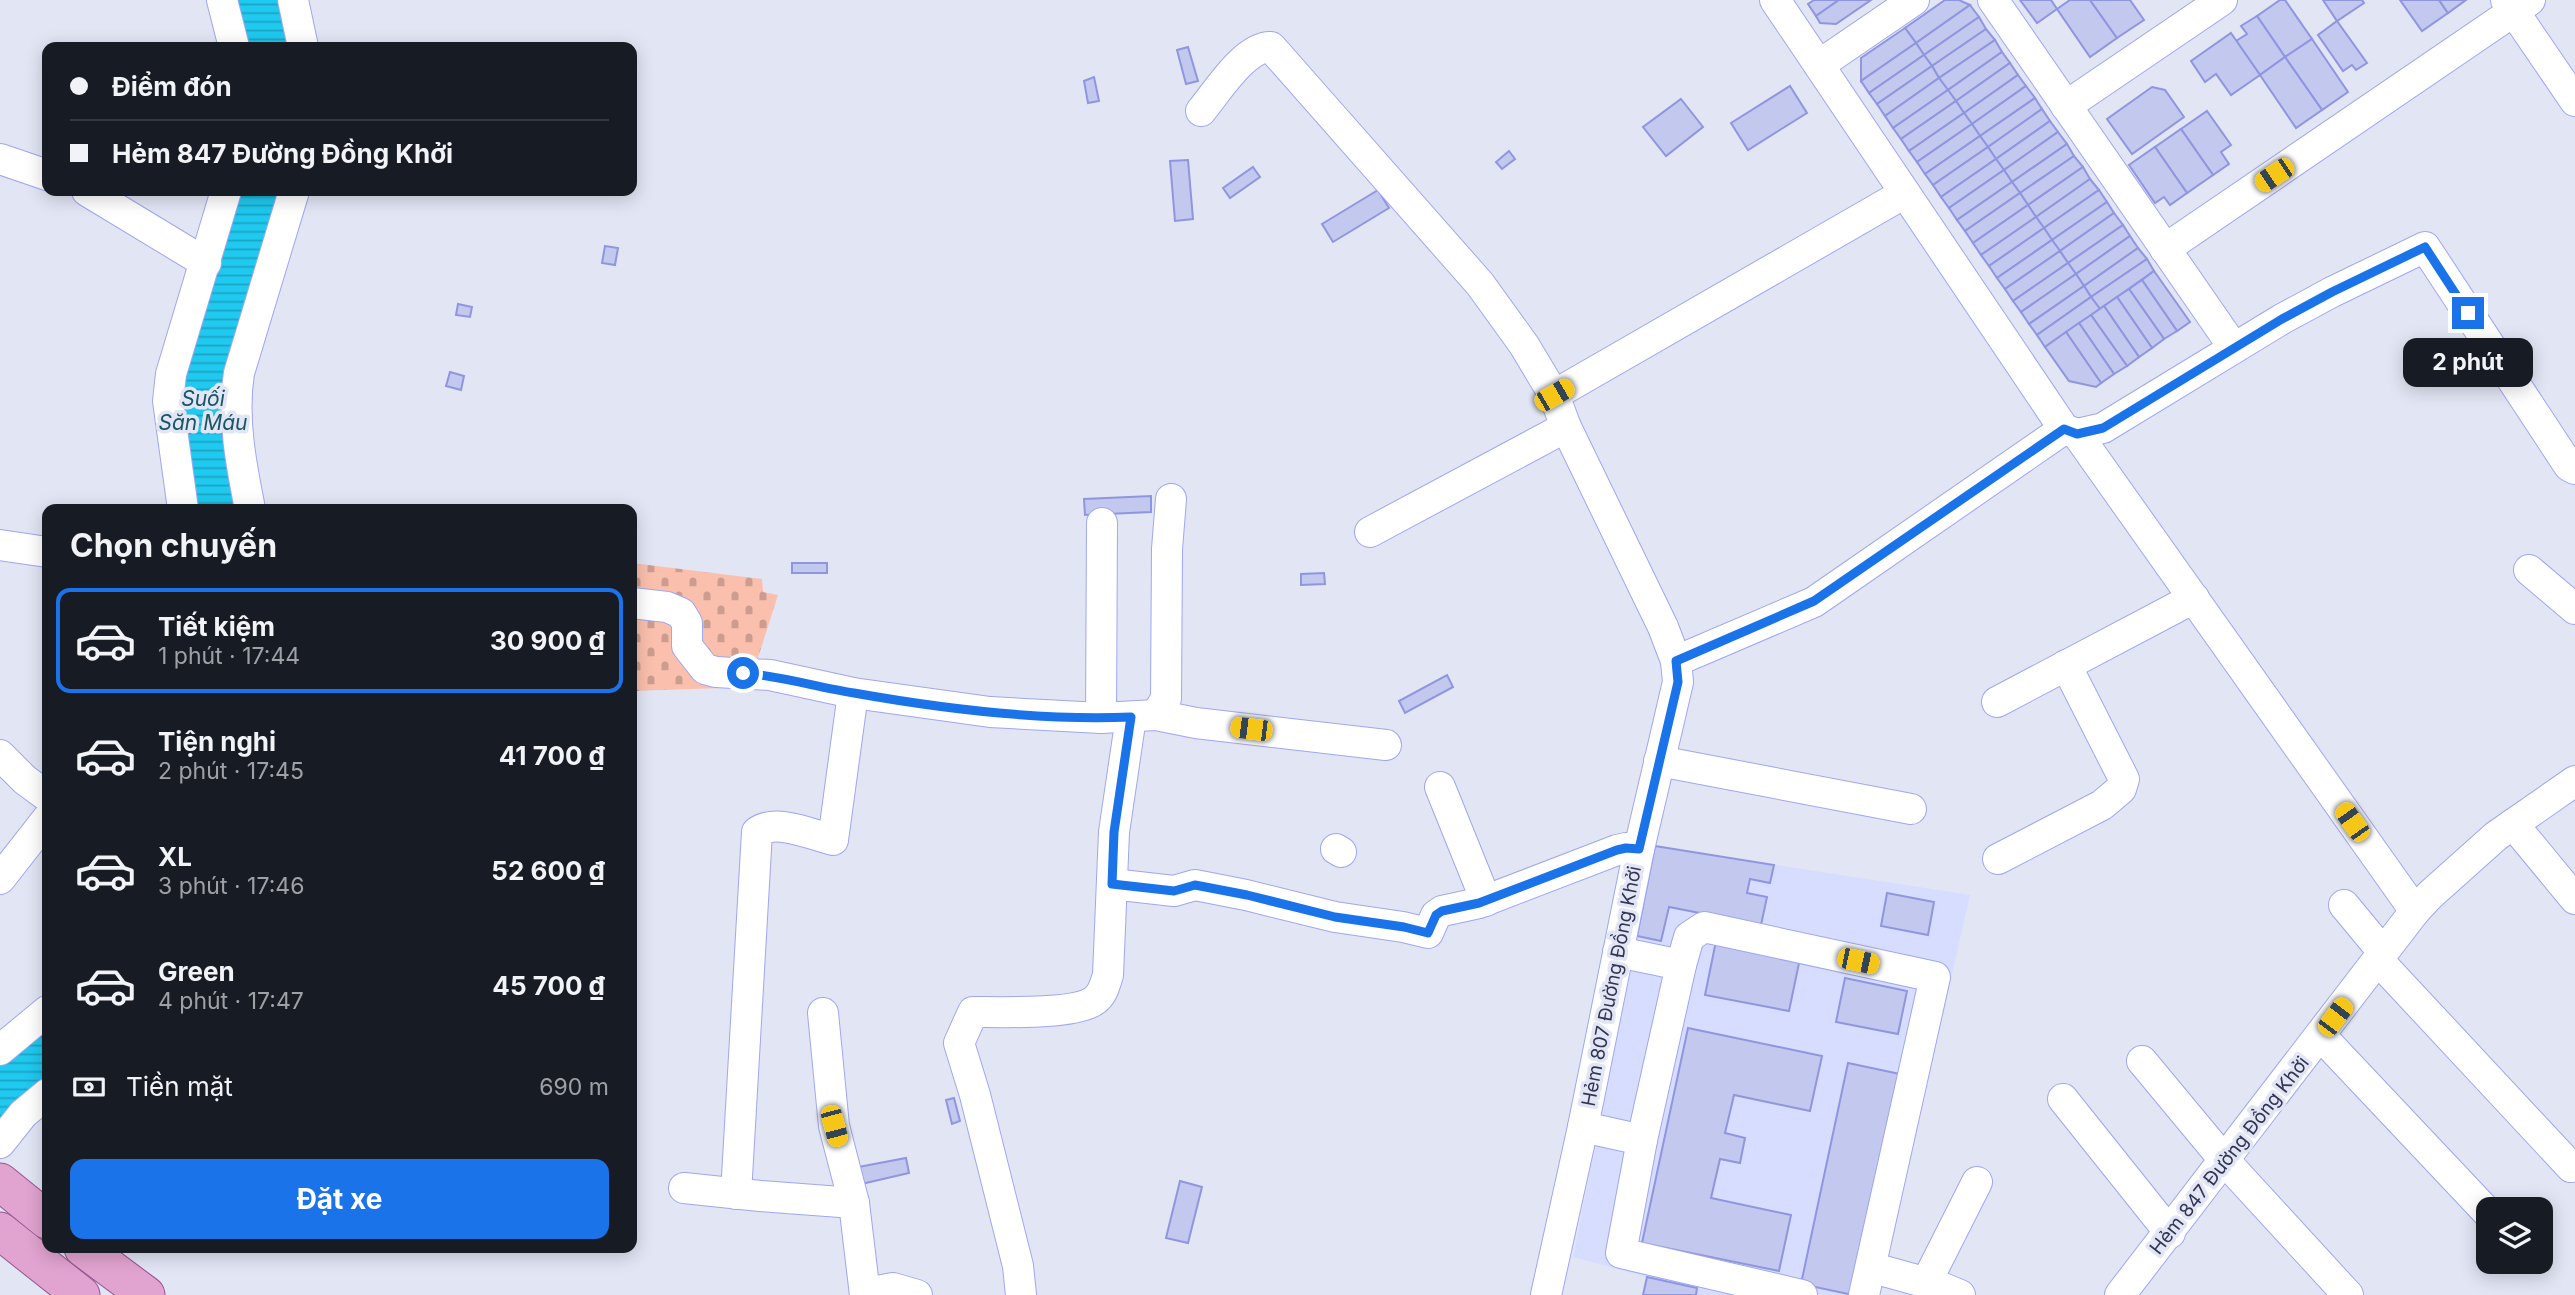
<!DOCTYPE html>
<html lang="vi">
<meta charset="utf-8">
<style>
:root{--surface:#171b24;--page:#20242c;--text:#f1f3f6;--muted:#9ea1a6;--line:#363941;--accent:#1a73e8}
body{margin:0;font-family:Inter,sans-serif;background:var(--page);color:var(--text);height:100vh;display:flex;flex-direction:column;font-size:26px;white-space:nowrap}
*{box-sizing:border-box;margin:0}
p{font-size:23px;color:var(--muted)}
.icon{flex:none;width:38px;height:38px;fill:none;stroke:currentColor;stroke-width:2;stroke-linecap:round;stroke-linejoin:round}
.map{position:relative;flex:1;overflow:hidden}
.panel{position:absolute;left:42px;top:504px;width:595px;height:749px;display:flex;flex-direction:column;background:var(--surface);border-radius:14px;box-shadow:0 4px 18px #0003}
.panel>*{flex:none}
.top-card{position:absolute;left:42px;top:42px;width:595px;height:154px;border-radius:14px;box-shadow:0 4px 18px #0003;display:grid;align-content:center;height:154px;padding:0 28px;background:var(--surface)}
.buttons{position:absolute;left:2476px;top:1197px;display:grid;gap:14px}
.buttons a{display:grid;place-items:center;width:77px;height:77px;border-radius:14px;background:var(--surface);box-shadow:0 4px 18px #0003;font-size:35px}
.end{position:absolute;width:32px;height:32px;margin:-16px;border:9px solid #1a73e8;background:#fff;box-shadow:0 0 0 4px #fff}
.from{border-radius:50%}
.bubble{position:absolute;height:49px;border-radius:14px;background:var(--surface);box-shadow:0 4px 18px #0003;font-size:23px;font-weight:700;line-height:49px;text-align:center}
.car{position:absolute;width:21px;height:42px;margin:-21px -10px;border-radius:9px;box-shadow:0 0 5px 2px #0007;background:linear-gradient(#f5c518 24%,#345 0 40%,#f5c518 0 76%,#345 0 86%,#f5c518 0)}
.top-card b{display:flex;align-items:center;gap:24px;height:66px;font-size:26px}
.top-card b+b{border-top:2px solid var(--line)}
.top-card i{width:18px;height:18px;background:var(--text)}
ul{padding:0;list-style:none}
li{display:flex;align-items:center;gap:21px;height:105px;margin:0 14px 10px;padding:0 14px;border:4px solid transparent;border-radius:14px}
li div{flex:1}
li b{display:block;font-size:26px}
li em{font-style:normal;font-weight:700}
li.on{border-color:var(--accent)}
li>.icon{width:63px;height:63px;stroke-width:1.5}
h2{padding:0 28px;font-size:32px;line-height:84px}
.pay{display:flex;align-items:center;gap:18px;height:77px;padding:0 28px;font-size:26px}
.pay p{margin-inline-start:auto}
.cta{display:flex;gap:14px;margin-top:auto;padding:14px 28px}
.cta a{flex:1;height:80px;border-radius:14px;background:var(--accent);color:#fff;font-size:28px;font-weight:700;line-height:80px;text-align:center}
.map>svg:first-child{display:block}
.built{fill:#d7ddfe}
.cemetery{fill:url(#cemetery-stones)}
.water{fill:url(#water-rules)}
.building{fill:#c2c8ee;stroke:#8f96df;stroke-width:2}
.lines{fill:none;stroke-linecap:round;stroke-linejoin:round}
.minor-casing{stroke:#9fa7f1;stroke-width:32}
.major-casing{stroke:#965490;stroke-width:39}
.minor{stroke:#fff;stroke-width:30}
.major{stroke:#e1a3d0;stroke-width:37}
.route{stroke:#1a73e8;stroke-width:9}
.labels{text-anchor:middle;stroke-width:7;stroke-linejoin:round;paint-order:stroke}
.street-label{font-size:19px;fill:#313452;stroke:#e2e5f4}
.water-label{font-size:21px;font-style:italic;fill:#185665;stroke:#e2e5f4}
</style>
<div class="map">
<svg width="2575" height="1295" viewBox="0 0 2575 1295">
<defs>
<pattern id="cemetery-stones" width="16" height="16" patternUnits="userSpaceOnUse" patternTransform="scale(1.75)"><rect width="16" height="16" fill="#fbc0ad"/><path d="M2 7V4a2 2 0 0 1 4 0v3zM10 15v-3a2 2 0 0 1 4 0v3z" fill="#cc9d8f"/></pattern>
<pattern id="water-rules" width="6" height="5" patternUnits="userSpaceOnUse" patternTransform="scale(1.75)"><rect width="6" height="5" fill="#1fc9ef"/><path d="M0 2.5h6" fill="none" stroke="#1ca4c4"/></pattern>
</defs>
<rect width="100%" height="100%" fill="#e2e5f4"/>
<path class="built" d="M1655,846L1970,895L1879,1295H1643L1647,1277L1573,1257Z"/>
<path class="cemetery" d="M632,563L762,579L763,592L778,595L754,670L752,687L632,691Z"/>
<g class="water">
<path d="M229,0H286L296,47H242Z"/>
<path d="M234,191H287L244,337L242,509H191L176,402Z"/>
<path d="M47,1021V1085L0,1129V1059Z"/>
</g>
<g class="building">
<path d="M1814,0H1839L1816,16L1808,4Z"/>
<path d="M1839,0H1871L1836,24L1820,23L1816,16Z"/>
<path d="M1945,0H1959L1970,5L1916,43L1905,28Z"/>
<path d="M2020,0H2051L2057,9L2037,23Z"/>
<path d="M2070,0H2090L2117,38L2090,57L2057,9Z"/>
<path d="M2090,0H2130L2144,20L2117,38Z"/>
<path d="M2280,0H2285L2312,39L2285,57L2257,16Z"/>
<path d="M2323,0H2362L2364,3L2337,21Z"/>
<path d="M2400,0H2439L2448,13L2422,31Z"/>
<path d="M2439,0H2466L2448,13Z"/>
<path d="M1970,5L1979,17L1924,55L1916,43Z"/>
<path d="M2257,16L2285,57L2260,75L2236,41L2247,34L2241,26Z"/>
<path d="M1979,17L1986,29L1932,66L1924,55Z"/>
<path d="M2337,21L2367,63L2356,70L2352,65L2343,71L2318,35Z"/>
<path d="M1905,28L1916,43L1861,81V58Z"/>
<path d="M1986,29L1995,40L1939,78L1932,66Z"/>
<path d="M2231,33L2260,75L2231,95L2216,74L2205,82L2191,61Z"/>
<path d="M2312,39L2348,92L2322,110L2285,57Z"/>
<path d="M1995,40L2002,52L1948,90L1939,78Z"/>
<path d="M1916,43L1924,55L1869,93L1861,81Z"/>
<path d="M1188,47L1198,81L1186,84L1177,50Z"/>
<path d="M2002,52L2010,63L1956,101L1948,90Z"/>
<path d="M1924,55L1932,66L1877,104L1869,93Z"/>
<path d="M2285,57L2322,110L2296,128L2260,75Z"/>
<path d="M2010,63L2018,75L1964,113L1956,101Z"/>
<path d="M1932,66L1939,78L1885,116L1877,104Z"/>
<path d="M2018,75L2026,86L1972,124L1964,113Z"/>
<path d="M1094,77L1099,101L1088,103L1084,81Z"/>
<path d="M1939,78L1948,90L1893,128L1885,116Z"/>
<path d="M1790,86L1807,113L1748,150L1731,123Z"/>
<path d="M2026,86L2035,98L1980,136L1972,124Z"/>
<path d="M2152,87L2165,90L2184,117L2132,154L2107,119Z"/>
<path d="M1948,90L1956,101L1901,139L1893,128Z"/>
<path d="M2035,98L2042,109L1988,147L1980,136Z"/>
<path d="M1681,99L1703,127L1666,156L1643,127Z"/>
<path d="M1956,101L1964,113L1909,151L1901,139Z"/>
<path d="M2042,109L2050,121L1996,159L1988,147Z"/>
<path d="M2207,111L2231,145L2221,152L2229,164L2213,175L2181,129Z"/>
<path d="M1964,113L1972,124L1917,162L1909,151Z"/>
<path d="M2050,121L2058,132L2004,170L1996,159Z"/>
<path d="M1972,124L1980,136L1925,174L1917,162Z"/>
<path d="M2181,129L2213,175L2187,193L2155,147Z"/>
<path d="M2058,132L2067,144L2012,182L2004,170Z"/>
<path d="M1980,136L1988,147L1933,185L1925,174Z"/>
<path d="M2067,144L2074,156L2020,193L2012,182Z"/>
<path d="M1988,147L1996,159L1941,197L1933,185Z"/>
<path d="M2155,147L2187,193L2170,205L2164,197L2155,203L2129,165Z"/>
<path d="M1509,151L1515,159L1502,169L1496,162Z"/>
<path d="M2074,156L2083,167L2028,205L2020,193Z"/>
<path d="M1996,159L2004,170L1949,208L1941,197Z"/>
<path d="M1188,160L1193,219L1175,221L1170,161Z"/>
<path d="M1253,167L1260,177L1230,198L1223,188Z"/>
<path d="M2083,167L2090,179L2036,217L2028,205Z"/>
<path d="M2004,170L2012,182L1957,220L1949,208Z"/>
<path d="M2090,179L2099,190L2044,228L2036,217Z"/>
<path d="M2012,182L2020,193L1965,231L1957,220Z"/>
<path d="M1378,190L1389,208L1333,242L1322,224Z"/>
<path d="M2099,190L2107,202L2052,240L2044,228Z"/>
<path d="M2020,193L2028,205L1973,243L1965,231Z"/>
<path d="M2107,202L2114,213L2060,251L2052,240Z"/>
<path d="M2028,205L2036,217L1981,255L1973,243Z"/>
<path d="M2114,213L2123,225L2068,263L2060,251Z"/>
<path d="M2036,217L2044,228L1989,266L1981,255Z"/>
<path d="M2123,225L2130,236L2076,274L2068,263Z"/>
<path d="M2044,228L2052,240L1997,278L1989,266Z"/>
<path d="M2130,236L2138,248L2084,286L2076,274Z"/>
<path d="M2052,240L2060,251L2005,289L1997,278Z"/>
<path d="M605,246L618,248L615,265L602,263Z"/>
<path d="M2138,248L2147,259L2091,297L2084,286Z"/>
<path d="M2060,251L2068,263L2013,301L2005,289Z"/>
<path d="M2147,259L2154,271L2100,309L2091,297Z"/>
<path d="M2068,263L2076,274L2021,312L2013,301Z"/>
<path d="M2154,271L2190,322L2177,331L2142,280Z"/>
<path d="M2076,274L2084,286L2029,324L2021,312Z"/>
<path d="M2142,280L2177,331L2164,339L2129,289Z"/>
<path d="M2084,286L2091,297L2037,335L2029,324Z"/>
<path d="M2129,289L2164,339L2152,348L2117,297Z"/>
<path d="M2091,297L2100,309L2045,347L2037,335Z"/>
<path d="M2117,297L2152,348L2139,357L2104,306Z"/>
<path d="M458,304L472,307L470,317L456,315Z"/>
<path d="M2104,306L2139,357L2127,366L2091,315Z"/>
<path d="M2091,315L2127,366L2114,374L2079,323Z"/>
<path d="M2079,323L2114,374L2101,383L2066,332Z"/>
<path d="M2066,332L2101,383L2096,387L2069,381L2045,347Z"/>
<path d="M450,372L464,376L461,390L446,386Z"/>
<path d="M1151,496V512L1085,515L1084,499Z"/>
<rect x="792" y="563" width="35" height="10"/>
<path d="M1324,573L1325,584L1301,585V574Z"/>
<path d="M1447,675L1453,687L1405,713L1399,701Z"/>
<path d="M1655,846L1774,865L1770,883L1750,879L1747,893L1767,897L1761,925L1669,907L1661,941L1637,936Z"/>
<path d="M1887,893L1934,902L1928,935L1881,926Z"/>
<path d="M1716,941L1800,958L1789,1011L1705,995Z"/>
<path d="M1845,978L1907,991L1898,1034L1836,1022Z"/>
<path d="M1688,1028L1822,1056L1810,1111L1734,1095L1725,1133L1745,1138L1740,1163L1720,1159L1711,1198L1791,1215L1779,1271L1642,1243Z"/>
<path d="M1848,1063L1900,1074L1853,1295L1801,1284Z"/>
<path d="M954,1098L960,1121L952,1124L946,1100Z"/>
<path d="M906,1158L909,1173L857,1185L853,1168Z"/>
<path d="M1180,1181L1202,1187L1188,1243L1166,1238Z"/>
<path d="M1647,1277L1697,1288L1696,1295H1643Z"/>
</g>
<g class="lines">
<g class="minor-casing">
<g id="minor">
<path d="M222,0L234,47"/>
<path d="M293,0L303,47"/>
<path d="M1775,0L2064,429"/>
<path d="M1993,0L2234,348"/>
<path d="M2506,0L2575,101"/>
<path d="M1819,65L1914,0"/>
<path d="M2066,106L2222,0"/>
<path d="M1201,111C1217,92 1245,46 1271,47L1480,284L1524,345L1554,395L1566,427L1663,627L1676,661"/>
<path d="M0,159L47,175"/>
<path d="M87,191L206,263"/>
<path d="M2165,249L2530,0"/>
<path d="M1554,395L1905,193"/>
<path d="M2064,429L2077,434L2103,428L2282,319L2332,292L2425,247L2569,466L2575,469"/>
<path d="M2077,434L2415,911"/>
<path d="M183,509L168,401L171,374L226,191"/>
<path d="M250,509C241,464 232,418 239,373L294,191"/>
<path d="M1370,532L1566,427"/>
<path d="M0,545L47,552"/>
<path d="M2529,570L2575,609"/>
<path d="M632,603L667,607L681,613L687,623V646L705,669L716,672L770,675L853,693L990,712L1101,718L1156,715L1196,723L1386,745"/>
<path d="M1997,702L2194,598"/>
<path d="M1156,715L1166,699L1167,549L1171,499"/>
<path d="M1101,718L1102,523"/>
<path d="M0,755L25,780L47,796"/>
<path d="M1659,761L1911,809"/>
<path d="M1440,787L1486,901"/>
<path d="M2513,824L2575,899"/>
<path d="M1336,849L1341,852"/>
<path d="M1998,859L2102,805L2121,789L2124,779L2066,665"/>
<path d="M0,879L47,819"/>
<path d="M1112,884L1174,891L1195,885L1246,895L1335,917L1403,927L1428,933L1436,915L1442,911L1479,903L1617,850L1626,848L1639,849"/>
<path d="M2344,905L2383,952"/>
<path d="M1618,952L1681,965"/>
<path d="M2378,960L2571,1167"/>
<path d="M823,1013L834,1126L854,1203L865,1295"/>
<path d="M2321,1036L2488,1213"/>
<path d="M0,1050L47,1011"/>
<path d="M2142,1061L2225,1161L2348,1295"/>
<path d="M2063,1099L2170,1233"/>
<path d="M1583,1127L1642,1140"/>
<path d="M0,1143L23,1114L47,1094"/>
<path d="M684,1188L760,1196L854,1203"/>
<path d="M736,1194L757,832C776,818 813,835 833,840L853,693"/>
<path d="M1884,1271L1938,1286L1960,1295"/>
<path d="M1926,1283L1977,1182"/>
<path d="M865,1293L893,1288L917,1295"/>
<path d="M1021,1295L1018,1266L975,1095L959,1043L973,1012C999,1012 1077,1015 1095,1000C1103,994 1105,984 1108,975L1114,832L1131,717"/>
<path d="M1546,1295L1583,1127L1639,849L1678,682L1676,661L1814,602L2064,429"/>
<path d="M1802,1295L1621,1253L1642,1140L1681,965L1689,937L1704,927L1935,977L1864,1295"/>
<path d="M2120,1295L2415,911L2430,895L2496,836L2575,781"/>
</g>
</g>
<g class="major-casing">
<g id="major">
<path d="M0,1182L47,1220"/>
<path d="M0,1231L81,1295"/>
<path d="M83,1248L146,1295"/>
</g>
</g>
<use href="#minor" class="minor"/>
<use href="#major" class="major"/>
</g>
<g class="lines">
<path class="route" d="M743,673C781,676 816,687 854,693C944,709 1039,721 1131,717L1114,832L1112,884L1174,891L1195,885L1247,895L1335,917L1404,927L1428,933L1436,915L1442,911L1479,903L1617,850L1626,848L1639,849L1678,682L1676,661L1814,601L2064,429L2077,434L2103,428L2282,319L2332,292L2425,247L2468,313"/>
</g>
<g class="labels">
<g class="street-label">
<text transform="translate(1611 986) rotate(-79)" y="7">Hẻm 807 Đường Đồng Khởi</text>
<text transform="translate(2229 1155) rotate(-52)" y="7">Hẻm 847 Đường Đồng Khởi</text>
</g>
<g class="water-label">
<text x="203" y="406">Suối<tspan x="203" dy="24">Săn Máu</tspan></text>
</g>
</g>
</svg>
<div class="buttons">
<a><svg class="icon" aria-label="layers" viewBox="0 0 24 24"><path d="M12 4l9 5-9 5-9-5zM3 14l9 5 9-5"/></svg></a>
</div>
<i class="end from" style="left:743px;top:673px"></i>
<i class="end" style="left:2468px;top:313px"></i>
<div class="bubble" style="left:2403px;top:338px;width:130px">2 phút</div>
<i class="car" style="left:2274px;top:175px;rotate:236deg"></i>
<i class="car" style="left:1554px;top:395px;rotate:60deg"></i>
<i class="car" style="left:1251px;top:729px;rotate:277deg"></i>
<i class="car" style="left:2352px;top:822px;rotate:325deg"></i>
<i class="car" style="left:1858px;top:961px;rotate:102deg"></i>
<i class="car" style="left:2335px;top:1017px;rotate:37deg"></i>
<i class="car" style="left:834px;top:1126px;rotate:165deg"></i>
<div class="top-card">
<b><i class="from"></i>Điểm đón</b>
<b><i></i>Hẻm 847 Đường Đồng Khởi</b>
</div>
<section class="panel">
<h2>Chọn chuyến</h2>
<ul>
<li class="on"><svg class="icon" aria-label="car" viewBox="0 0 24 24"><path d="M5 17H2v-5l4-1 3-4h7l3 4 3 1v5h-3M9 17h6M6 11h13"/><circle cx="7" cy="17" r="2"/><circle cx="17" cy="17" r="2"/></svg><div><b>Tiết kiệm</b><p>1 phút · 17:44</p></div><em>30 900 ₫</em></li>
<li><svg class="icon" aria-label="car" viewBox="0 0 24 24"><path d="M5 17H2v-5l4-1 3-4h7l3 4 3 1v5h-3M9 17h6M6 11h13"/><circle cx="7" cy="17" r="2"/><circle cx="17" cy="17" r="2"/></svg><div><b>Tiện nghi</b><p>2 phút · 17:45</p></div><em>41 700 ₫</em></li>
<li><svg class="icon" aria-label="car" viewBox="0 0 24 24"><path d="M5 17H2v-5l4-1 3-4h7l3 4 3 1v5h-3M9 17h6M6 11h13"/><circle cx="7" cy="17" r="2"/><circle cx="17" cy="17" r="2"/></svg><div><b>XL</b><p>3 phút · 17:46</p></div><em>52 600 ₫</em></li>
<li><svg class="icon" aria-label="car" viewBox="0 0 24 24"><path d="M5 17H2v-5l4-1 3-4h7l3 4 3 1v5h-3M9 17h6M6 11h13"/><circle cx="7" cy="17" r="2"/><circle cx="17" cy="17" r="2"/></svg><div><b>Green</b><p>4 phút · 17:47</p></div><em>45 700 ₫</em></li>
</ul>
<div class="pay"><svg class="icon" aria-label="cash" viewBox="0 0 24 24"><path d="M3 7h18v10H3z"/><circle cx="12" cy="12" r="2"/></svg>Tiền mặt<p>690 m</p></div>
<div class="cta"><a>Đặt xe</a></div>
</section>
</div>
